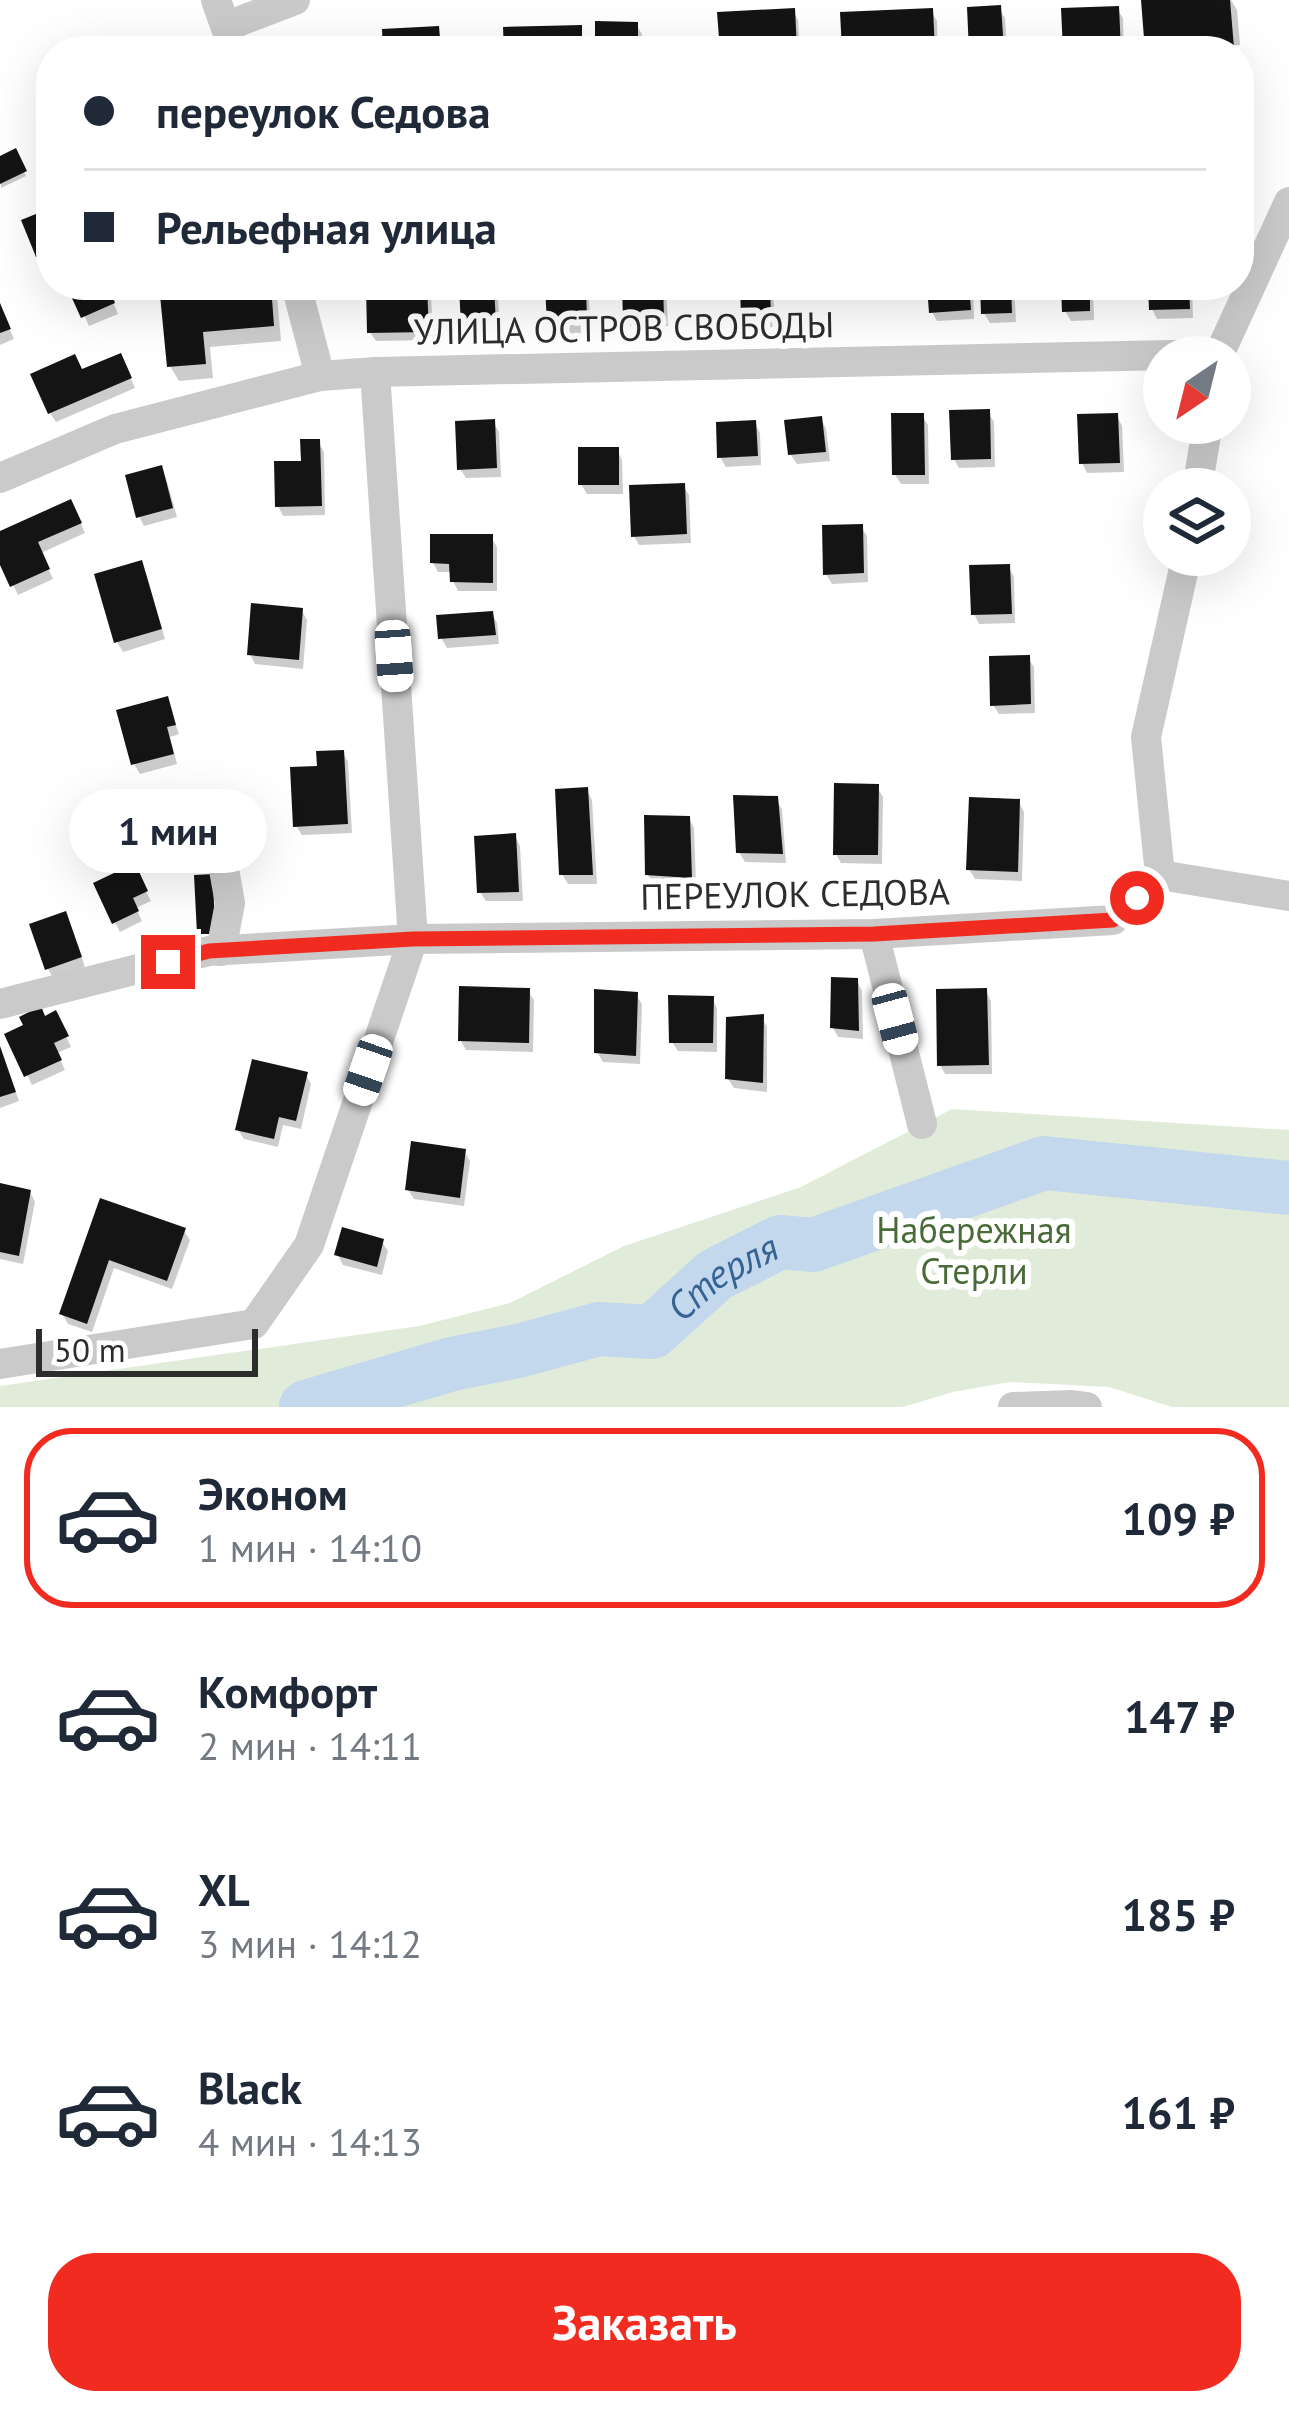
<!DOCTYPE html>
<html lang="ru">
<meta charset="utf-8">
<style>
:root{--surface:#fff;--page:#f6f6f7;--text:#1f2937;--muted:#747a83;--line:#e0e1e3;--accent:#f22b20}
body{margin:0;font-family:"PT Sans",sans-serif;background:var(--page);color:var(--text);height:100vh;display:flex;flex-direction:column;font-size:45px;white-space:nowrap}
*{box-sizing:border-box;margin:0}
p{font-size:39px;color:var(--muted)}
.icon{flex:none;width:66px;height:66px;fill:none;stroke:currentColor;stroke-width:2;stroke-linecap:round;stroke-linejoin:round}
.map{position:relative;height:1407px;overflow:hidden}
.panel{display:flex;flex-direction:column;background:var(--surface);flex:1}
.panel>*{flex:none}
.banner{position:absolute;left:36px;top:36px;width:1218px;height:264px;border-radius:48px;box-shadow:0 12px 48px #0002;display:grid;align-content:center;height:264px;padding:0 48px;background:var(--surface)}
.needle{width:78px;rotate:215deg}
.fabs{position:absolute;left:1143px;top:336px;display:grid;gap:24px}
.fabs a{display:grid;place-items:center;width:108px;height:108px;border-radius:50%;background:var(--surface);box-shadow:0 12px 48px #0002;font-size:60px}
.scale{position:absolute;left:36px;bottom:30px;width:222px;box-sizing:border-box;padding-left:12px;border:6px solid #2d2d2d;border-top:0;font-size:33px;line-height:42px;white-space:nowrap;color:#2d2d2d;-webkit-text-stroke:9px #fff;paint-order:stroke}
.end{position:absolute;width:54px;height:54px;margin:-27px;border:15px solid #f22b20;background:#fff;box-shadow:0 0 0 6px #fff}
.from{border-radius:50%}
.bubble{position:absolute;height:84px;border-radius:42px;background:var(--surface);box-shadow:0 12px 48px #0002;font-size:39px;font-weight:700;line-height:84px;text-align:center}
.car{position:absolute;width:36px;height:72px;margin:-36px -18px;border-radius:15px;box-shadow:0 0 9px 3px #0007;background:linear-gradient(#fff 24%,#345 0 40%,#fff 0 76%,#345 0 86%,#fff 0)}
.banner b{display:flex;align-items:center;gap:42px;height:114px;font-size:45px}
.banner b+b{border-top:3px solid var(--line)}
.banner i{width:30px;height:30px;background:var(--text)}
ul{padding:21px 0 0;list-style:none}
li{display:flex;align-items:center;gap:36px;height:180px;margin:0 24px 18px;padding:0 24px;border:6px solid transparent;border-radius:48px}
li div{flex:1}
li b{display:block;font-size:45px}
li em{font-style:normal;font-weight:700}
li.on{border-color:var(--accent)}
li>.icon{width:108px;height:108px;stroke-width:1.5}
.action{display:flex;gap:24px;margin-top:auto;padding:24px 48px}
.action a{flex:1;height:138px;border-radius:48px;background:var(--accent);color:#fff;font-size:48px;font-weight:700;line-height:138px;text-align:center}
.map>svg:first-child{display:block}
.green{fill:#e0ecd9}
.shadow{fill:#0003}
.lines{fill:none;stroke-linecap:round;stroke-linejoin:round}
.river{stroke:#c3d7ed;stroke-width:54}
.building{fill:#141414}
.minor{stroke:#cacaca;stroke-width:30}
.route{stroke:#f22b20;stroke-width:15}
.labels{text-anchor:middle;stroke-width:12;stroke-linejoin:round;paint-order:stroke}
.street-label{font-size:36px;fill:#2d2d2d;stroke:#fff}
.park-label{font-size:36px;fill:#496b37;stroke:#fff}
.water-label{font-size:39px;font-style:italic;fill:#356394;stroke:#fff}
</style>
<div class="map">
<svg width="1289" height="1407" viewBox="0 0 1289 1407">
<rect width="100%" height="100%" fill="#fff"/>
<path class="green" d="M952,1109L1289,1130V1407H1172L1109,1387L1010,1382L953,1392L903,1407H0V1386L419,1326L510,1303L624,1246L801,1187Z"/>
<g class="shadow">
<path d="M1170,0H1231L1237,10L1240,45L1148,51L1144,2Z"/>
<path d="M999,9L1005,18L1007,51H972Z"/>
<path d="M1117,9L1123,18L1124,51H1066Z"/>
<path d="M793,11L798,20L800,51H723Z"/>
<path d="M931,11L937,21L938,51H845Z"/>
<path d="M636,25L642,34V51H598Z"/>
<path d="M1246,85L1252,95L1254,119L1239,121V86Z"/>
<path d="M15,152L26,176L1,188L0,159Z"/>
<path d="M51,212V262L44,265L38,256Z"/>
<path d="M70,285H106L118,314L89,326Z"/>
<path d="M162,285H276L281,341L210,347L213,378L179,381L170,366Z"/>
<path d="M369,285H427L431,293L433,340L376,341L370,332Z"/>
<path d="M548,285H588L591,333L555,334L550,324Z"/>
<path d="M625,285H666L668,326L631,327L626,318Z"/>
<path d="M743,285H773L775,327L749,328L744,318Z"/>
<path d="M820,285H884V291L825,294Z"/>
<path d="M930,285H973L974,319L937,321L932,312Z"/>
<path d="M983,285H1014L1016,322L990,323L984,313Z"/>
<path d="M1064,285H1093L1094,320L1071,321L1065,311Z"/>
<path d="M1151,285H1192L1193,318L1157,319L1152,309Z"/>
<path d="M492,288L498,298L500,334L469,335L464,325Z"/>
<path d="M0,307L14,339L0,345Z"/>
<path d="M125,366L135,388L56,422L50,413L82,373Z"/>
<path d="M988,412L994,422L995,467L959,468L954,459Z"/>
<path d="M922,416L928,425L929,484H901L895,475Z"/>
<path d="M1117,416L1122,426L1124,472L1087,473L1082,463Z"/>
<path d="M821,419L826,429L830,461L797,464L791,455Z"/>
<path d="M493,422L499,432L501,477L466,478L460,469Z"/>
<path d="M755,423L760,433L761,465L726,467L720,457Z"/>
<path d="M318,442L324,452L325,515L283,516L278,506Z"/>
<path d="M617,450L622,460L623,494H587L581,484Z"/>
<path d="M161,468L166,478L177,517L144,526L139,516Z"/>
<path d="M683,486L689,495L691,543L639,545L634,536Z"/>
<path d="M76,512L85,533L41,553L53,579L18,595L0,558V534Z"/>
<path d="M861,527L867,536L868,582L832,584L826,574Z"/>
<path d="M491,537L497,547V591H458L453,581V572H438L433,563Z"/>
<path d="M1008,567L1014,577L1015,623L979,624L974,614Z"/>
<path d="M146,573L165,639L123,652L117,642L98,576Z"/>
<path d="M302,611L307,620L303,669L255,664L250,654Z"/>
<path d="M492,614L497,623L499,644L447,648L441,638Z"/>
<path d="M1028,658L1034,667L1035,713L999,714L993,705Z"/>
<path d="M167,699L179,734L170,737L177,764L140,774L134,764L120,712Z"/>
<path d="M343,753L348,762L352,833L302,835L296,826L320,769Z"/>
<path d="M877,787L883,797L882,864L841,863L836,854Z"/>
<path d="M587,790L592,800L597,884H568L562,874Z"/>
<path d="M776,799L782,809L786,863L745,862L739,852Z"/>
<path d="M1019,802L1024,812L1022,881L975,879L969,869Z"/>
<path d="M689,819L694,828L696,886L654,884L648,875Z"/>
<path d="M515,836L520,846L523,901H486L480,892Z"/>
<path d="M133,867L151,901L136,908L142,921L120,932L115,922Z"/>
<path d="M70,924L85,967L53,978L48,969Z"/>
<path d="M857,981L862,991L863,1039L838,1037L833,1028Z"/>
<path d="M528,991L534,1000L533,1052L466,1050L461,1041Z"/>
<path d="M986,991L991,1001L992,1074H945L940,1065Z"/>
<path d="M636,995L642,1004L640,1064L603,1062L597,1052Z"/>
<path d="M712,999L717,1008V1052L678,1051L672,1042Z"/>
<path d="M762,1018L767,1027V1092L734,1088L728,1079Z"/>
<path d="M45,1019L61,1024L71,1047L57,1053L65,1070L32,1085L8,1035Z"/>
<path d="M0,1048L19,1101L0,1108Z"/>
<path d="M306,1075L311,1084L301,1129L283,1125L278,1147L244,1139L238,1130Z"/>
<path d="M464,1151L470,1161L464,1206L414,1199L408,1190Z"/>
<path d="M0,1186L30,1192L35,1202L23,1264L0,1259Z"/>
<path d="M102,1202L184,1231L190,1240L172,1289L114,1268L92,1332L68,1324L62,1314Z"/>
<path d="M382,1242L388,1251L382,1275L343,1265L338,1255Z"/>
</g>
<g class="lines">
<path class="river" id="s1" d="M306,1407L452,1364L518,1351L599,1329L652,1332L715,1275L780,1242L813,1245L1044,1163L1289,1188"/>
</g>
<g class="building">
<path d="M1141,0H1230L1234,48L1145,51Z"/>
<path d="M1001,5L1004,51H969L967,7Z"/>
<path d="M1119,6L1121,51H1063L1061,8Z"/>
<path d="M795,8L797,51H720L717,12Z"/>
<path d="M933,8L935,51H842L840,12Z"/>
<path d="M595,21L638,22V51H595Z"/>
<path d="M582,25V51H504L503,27Z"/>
<path d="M439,26L441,51H383L382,29Z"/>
<path d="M1248,82L1251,110L1239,111V83Z"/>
<path d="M16,148L27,171L0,184V156Z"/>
<path d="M51,208V251L36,257L21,220Z"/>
<path d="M66,285H108L115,303L81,318Z"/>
<path d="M159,285H271L274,326L203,332L206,364L167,367Z"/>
<path d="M366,285H427L429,332L367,333Z"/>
<path d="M494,285L496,325L461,326L459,286Z"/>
<path d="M545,285H586L587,324L547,325Z"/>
<path d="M622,285H663L664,317L623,319Z"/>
<path d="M740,285H770L771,318L741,319Z"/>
<path d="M927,285H969L971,310L929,313Z"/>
<path d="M980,285H1011L1012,313L981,314Z"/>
<path d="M1061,285H1090V311L1062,312Z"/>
<path d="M1148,285H1189L1190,309L1149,310Z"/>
<path d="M0,303L11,329L0,333Z"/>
<path d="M121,353L132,378L48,414L30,374L75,354L82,369Z"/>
<path d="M990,409L991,459L951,460L949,410Z"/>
<path d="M891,413H924L925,475H892Z"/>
<path d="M1118,413L1120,463L1079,464L1077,414Z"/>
<path d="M822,416L826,452L788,455L784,420Z"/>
<path d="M495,419L497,468L457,470L455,421Z"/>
<path d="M756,420L758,456L717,458L716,422Z"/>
<path d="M300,439H320L322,506L275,507L274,461H301Z"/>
<rect x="578" y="447" width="41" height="38"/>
<path d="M162,465L173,508L136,518L125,475Z"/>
<path d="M685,483L687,534L631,537L629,485Z"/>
<path d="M71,499L82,523L38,542L50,569L10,587L0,565V531Z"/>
<path d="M863,524L864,573L823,575L822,525Z"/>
<path d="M430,534H493V583L450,582L449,564L430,563Z"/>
<path d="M142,560L162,629L114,643L94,574Z"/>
<path d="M1010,564L1012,614L971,615L969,565Z"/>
<path d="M251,603L303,608L299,660L247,655Z"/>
<path d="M493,611L496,635L438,639L436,615Z"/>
<path d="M1030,655L1031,704L990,706L989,656Z"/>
<path d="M168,696L176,725L167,727L174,754L131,765L116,710Z"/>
<path d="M344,750L348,824L293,827L290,767L317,766L316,751Z"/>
<path d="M834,783L879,784L878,855H833Z"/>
<path d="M588,787L593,875H559L555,789Z"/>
<path d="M733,795L778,796L783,854L736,853Z"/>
<path d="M969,797L1020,799L1018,872L966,870Z"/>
<path d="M644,815L690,816L692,878L645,875Z"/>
<path d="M516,833L519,892L477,893L474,836Z"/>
<path d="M135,863L148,891L133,898L139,911L112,924L93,883Z"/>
<path d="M213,874L215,934H197L194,875Z"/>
<path d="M66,911L82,957L45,970L29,924Z"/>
<path d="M831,977L858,978L859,1031L830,1028Z"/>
<path d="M459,986L530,988L529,1043L458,1041Z"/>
<path d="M987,988L989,1065L937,1066L936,989Z"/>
<path d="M594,989L638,992L636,1056L594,1053Z"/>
<path d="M668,995L714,996L713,1043H669Z"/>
<path d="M41,1006L45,1016L56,1010L69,1036L54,1043L62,1060L24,1077L4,1034L23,1025L19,1017Z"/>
<path d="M764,1014L763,1083L725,1079L726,1017Z"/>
<path d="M0,1046L16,1092L0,1097Z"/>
<path d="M252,1059L308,1072L296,1121L279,1117L274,1139L235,1130Z"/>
<path d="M411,1141L466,1149L460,1198L405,1190Z"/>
<path d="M0,1183L31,1190L19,1256L0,1252Z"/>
<path d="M100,1198L186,1228L167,1281L109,1260L87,1324L59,1314Z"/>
<path d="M342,1227L384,1239L377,1267L334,1255Z"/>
</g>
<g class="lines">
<g class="minor">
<path d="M216,0L234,51"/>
<path d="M227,26L295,0"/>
<path d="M296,285L320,376"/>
<path d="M1218,357L1289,202"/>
<path d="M0,478L115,429L320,376L375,372L1219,354"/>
<path d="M1197,489L1208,423"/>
<path d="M197,809L223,864L230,903L221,951"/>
<path d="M1160,875L1146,737L1187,555"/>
<path d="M1160,875L1289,896"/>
<path d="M874,934L922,1124"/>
<path d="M0,1004L209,951L413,939L874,934L1113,920L1160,875"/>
<path d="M0,1364L254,1324L309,1245L413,939L375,372"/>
<path d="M1013,1407L1072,1405L1087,1407"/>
</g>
</g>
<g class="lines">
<path class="route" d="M168,962L209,951L413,939L874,934L1113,920L1137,898"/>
</g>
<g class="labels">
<g class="street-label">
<text transform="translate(624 328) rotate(-1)" y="13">УЛИЦА ОСТРОВ СВОБОДЫ</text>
<text transform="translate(795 894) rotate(-1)" y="13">ПЕРЕУЛОК СЕДОВА</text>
</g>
<g class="park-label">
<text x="974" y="1243">Набережная<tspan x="974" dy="41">Стерли</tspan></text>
</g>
<g class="water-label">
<text dy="14" stroke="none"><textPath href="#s1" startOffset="447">Стерля</textPath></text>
</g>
</g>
</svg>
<div class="fabs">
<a><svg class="needle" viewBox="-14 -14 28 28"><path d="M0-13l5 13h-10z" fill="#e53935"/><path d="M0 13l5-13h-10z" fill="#747a83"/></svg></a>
<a><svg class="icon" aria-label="layers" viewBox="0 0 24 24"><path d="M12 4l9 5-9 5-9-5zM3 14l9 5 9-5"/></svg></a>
</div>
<div class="scale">50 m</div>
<i class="end from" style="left:1137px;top:898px"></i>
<i class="end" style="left:168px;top:962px"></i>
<div class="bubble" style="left:69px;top:789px;width:198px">1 мин</div>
<i class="car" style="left:394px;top:656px;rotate:176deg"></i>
<i class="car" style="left:895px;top:1019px;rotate:165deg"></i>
<i class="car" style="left:368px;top:1070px;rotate:199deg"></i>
<div class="banner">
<b><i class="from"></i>переулок Седова</b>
<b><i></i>Рельефная улица</b>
</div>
</div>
<section class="panel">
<ul>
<li class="on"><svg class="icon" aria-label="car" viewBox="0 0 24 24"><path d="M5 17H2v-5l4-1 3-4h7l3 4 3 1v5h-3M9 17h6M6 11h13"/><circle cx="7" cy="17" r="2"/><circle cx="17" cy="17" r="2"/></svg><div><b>Эконом</b><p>1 мин · 14:10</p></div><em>109 ₽</em></li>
<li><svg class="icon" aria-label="car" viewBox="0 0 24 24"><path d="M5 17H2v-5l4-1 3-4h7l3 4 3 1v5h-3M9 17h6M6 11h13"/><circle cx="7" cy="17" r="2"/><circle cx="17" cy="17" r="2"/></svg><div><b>Комфорт</b><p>2 мин · 14:11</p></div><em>147 ₽</em></li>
<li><svg class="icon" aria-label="car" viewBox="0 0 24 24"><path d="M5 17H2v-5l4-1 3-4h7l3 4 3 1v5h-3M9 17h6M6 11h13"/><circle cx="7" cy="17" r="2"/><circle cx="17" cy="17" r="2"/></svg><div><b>XL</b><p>3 мин · 14:12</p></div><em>185 ₽</em></li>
<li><svg class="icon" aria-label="car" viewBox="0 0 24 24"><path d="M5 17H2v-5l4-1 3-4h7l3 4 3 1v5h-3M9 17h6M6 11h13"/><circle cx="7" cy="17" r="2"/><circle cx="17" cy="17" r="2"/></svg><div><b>Black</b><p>4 мин · 14:13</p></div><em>161 ₽</em></li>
</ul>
<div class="action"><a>Заказать</a></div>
</section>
